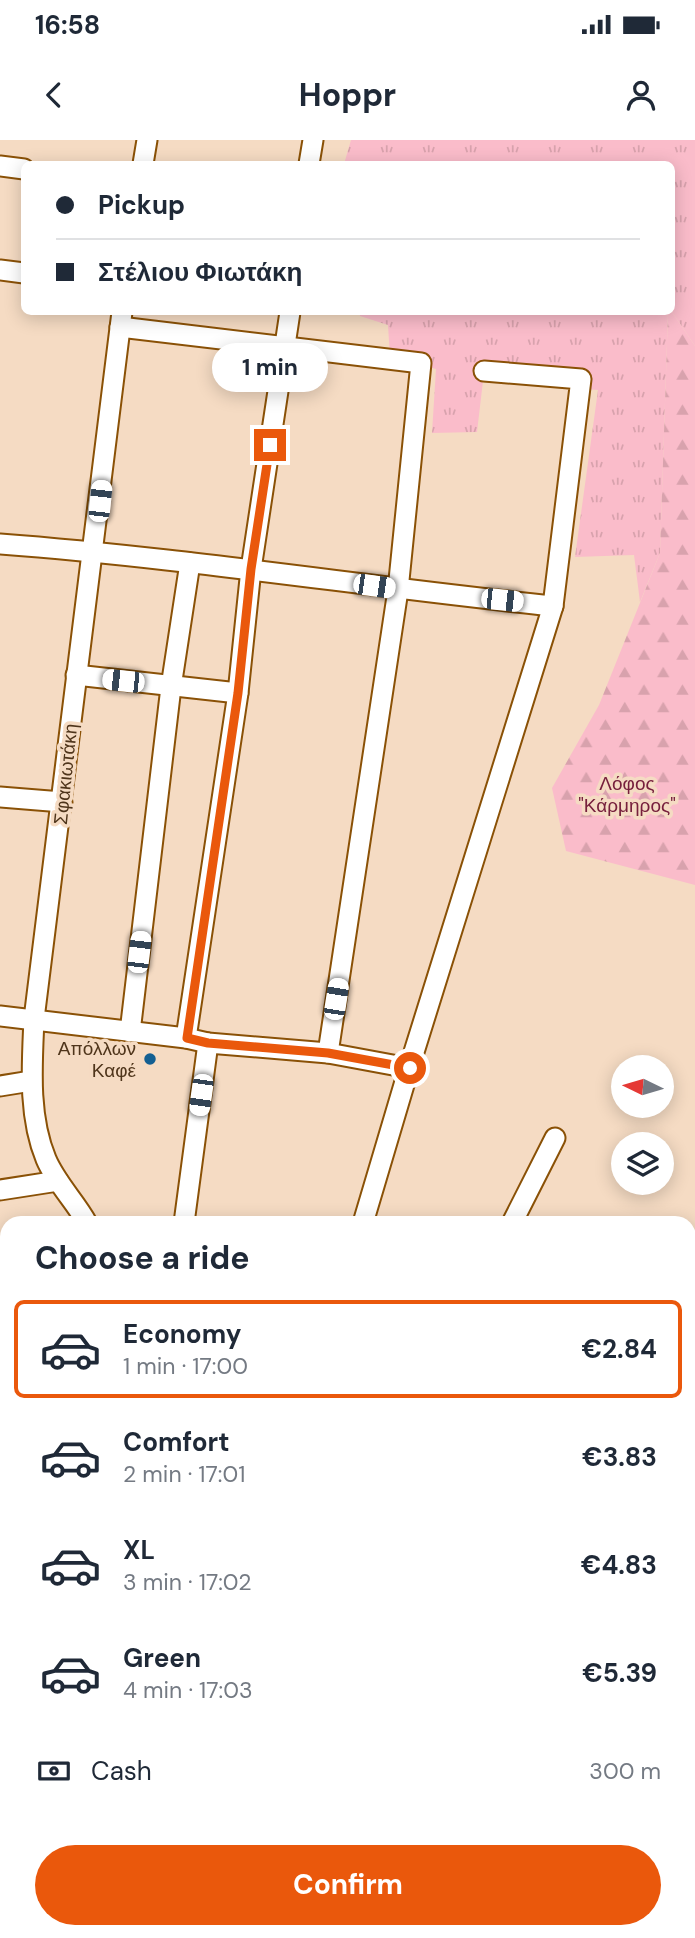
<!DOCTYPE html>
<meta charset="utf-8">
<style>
:root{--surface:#fff;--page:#f6f6f7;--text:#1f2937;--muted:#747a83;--line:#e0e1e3;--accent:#ea580c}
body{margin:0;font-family:"DM Sans",sans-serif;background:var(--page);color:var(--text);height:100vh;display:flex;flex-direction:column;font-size:26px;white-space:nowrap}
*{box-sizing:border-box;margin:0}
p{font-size:23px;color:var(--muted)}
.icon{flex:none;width:38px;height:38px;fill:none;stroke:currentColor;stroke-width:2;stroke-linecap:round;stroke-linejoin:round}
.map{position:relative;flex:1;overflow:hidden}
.panel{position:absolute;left:0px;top:1076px;width:696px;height:723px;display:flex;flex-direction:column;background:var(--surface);border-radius:21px 21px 0 0;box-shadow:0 4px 18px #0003}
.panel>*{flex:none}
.guide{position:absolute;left:21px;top:21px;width:654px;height:154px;border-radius:10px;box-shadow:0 4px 18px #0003;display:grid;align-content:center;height:154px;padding:0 35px;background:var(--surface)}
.needle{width:46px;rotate:275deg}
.fabs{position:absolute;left:611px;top:915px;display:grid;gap:14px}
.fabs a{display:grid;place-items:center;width:63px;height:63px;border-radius:50%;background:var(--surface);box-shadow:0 4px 18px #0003;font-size:35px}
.end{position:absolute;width:32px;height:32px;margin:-16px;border:9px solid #ea580c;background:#fff;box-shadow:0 0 0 4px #fff}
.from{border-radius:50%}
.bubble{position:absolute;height:49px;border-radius:24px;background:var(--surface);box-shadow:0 4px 18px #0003;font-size:23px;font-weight:700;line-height:49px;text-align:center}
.car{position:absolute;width:21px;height:42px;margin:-21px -10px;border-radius:9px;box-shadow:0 0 5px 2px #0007;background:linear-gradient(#fff 24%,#345 0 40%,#fff 0 76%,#345 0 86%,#fff 0)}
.guide b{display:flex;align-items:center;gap:24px;height:66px;font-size:26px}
.guide b+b{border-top:2px solid var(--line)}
.guide i{width:18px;height:18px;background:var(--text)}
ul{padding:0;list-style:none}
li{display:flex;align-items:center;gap:21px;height:98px;margin:0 14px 10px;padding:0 21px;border:4px solid transparent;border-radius:10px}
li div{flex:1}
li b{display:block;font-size:26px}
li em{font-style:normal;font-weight:700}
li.current{border-color:var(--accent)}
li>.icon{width:63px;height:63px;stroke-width:1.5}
h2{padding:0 35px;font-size:32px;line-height:84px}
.pay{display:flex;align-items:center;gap:18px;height:77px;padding:0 35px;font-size:26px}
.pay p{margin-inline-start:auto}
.action{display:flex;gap:14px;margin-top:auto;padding:14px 35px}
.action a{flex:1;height:80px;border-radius:42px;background:var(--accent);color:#fff;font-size:28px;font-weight:700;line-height:80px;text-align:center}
.status{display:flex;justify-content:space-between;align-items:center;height:49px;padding:0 35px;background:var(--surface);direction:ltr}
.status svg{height:19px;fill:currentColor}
header{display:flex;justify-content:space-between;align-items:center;height:91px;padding:0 35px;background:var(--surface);font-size:32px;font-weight:700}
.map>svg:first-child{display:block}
.grass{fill:url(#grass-tufts)}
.forest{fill:url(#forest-firs)}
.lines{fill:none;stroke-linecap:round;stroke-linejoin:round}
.street-casing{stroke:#8a5106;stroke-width:23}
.street{stroke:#fff;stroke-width:19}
.route{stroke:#ea580c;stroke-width:9}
.poi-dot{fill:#135f92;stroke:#f5dbc3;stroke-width:2.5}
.labels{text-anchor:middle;stroke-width:7;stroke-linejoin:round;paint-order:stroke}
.street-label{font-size:19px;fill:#4f351b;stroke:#f5dbc3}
.park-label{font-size:19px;fill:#77203d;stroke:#f5dbc3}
.poi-label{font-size:19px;fill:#4f351b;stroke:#f5dbc3;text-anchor:end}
</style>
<div class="status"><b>16:58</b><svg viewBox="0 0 49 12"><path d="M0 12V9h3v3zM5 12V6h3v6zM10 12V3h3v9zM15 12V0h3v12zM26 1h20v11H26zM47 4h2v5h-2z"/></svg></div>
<header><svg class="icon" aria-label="back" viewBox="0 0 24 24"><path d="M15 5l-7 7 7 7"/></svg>Hoppr<svg class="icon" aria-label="person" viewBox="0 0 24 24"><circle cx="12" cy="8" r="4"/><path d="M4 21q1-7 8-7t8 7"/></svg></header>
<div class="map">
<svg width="695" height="1798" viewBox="0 0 695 1798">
<defs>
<pattern id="grass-tufts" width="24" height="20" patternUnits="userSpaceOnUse" patternTransform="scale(1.75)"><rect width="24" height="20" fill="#fabcca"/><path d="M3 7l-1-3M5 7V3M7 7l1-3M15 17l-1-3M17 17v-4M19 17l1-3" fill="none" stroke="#d8a2ad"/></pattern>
<pattern id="forest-firs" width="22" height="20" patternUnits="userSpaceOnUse" patternTransform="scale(1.75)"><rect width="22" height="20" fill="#fabcca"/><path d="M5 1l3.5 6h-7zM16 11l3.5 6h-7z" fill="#d8a2ad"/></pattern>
</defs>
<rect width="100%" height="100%" fill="#f5dbc3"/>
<g class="grass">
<path d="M351,0H695V206L672,172V24H344Z"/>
<path d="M359,172H668L660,413L640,462L634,415L575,417L598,250L483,241L477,292L432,293L436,229L390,217L388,185L360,176Z"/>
</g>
<path class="forest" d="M668,172H672L695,206V745L566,711L552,648L599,565L660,413Z"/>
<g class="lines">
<g class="street-casing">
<g id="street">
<path d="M143,24L147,0"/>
<path d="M309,24L313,0"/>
<path d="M0,26L24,29"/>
<path d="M0,130L24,133"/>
<path d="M120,187L421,223L398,450L328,913"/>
<path d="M0,404C185,418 369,447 553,466"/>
<path d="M76,535L238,553"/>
<path d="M0,657L62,662"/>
<path d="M0,876L186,898L208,903L328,913L409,928"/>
<path d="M130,892L171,547L190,423"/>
<path d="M186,898L238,553L251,429L290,172"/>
<path d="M0,946L31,941"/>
<path d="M0,1050L58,1041"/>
<path d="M87,1083C75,1061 56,1043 46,1019C28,976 32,925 34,879L122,172"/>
<path d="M184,1083L208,903"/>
<path d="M363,1083L409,928L553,466L581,239L484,231"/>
<path d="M512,1083L555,998"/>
<path d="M0,1288L7,1289"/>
<path d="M0,1432L7,1433"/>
<path d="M0,1463L7,1447"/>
<path d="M0,1669L7,1671"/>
<path d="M244,1798L246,1792"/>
<path d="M405,1798L406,1792"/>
<path d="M551,1798L552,1792"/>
</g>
</g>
<use href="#street" class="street"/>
</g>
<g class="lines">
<path class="route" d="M270,305L251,429L238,553L187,898L208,903L328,913L410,928"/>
</g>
<circle class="poi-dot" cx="150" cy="919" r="7"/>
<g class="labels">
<g class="street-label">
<text transform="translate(65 634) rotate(-84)" y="7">Σφακιωτάκη</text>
</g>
<g class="park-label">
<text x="627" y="650">Λόφος<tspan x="627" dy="22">"Κάρμηρος"</tspan></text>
</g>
<g class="poi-label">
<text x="136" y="915">Απόλλων<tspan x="136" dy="22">Καφέ</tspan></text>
</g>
</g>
</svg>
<div class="fabs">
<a><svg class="needle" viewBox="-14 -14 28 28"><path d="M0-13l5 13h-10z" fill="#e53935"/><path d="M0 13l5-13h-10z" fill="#747a83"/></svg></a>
<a><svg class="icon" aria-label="layers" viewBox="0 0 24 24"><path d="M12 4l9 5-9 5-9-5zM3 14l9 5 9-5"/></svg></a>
</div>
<i class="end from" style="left:410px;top:928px"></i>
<i class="end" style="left:270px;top:305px"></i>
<div class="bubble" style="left:212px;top:203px;width:116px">1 min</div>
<i class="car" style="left:100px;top:361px;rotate:6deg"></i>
<i class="car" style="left:374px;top:446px;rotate:98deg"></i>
<i class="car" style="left:502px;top:460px;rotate:96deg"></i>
<i class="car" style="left:123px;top:541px;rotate:276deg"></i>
<i class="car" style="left:139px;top:812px;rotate:7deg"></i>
<i class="car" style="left:336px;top:859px;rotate:9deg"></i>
<i class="car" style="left:201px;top:955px;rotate:188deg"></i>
<div class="guide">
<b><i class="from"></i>Pickup</b>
<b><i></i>Στέλιου Φιωτάκη</b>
</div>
<section class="panel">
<h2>Choose a ride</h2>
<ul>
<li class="current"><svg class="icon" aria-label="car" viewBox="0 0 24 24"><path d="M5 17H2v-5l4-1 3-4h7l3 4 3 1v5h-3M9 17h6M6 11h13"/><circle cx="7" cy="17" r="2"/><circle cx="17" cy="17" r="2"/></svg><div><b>Economy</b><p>1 min · 17:00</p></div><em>€2.84</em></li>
<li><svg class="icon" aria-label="car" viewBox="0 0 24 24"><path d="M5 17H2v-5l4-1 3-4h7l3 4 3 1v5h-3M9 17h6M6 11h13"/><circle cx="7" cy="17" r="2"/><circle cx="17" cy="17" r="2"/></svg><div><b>Comfort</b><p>2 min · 17:01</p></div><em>€3.83</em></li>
<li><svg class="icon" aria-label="car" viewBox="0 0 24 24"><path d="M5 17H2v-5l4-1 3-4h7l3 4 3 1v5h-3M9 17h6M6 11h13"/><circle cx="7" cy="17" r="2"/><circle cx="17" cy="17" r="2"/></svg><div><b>XL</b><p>3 min · 17:02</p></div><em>€4.83</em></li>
<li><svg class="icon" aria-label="car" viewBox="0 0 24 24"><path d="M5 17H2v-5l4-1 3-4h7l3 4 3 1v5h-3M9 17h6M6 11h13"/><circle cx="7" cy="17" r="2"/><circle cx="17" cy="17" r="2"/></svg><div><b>Green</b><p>4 min · 17:03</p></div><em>€5.39</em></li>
</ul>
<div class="pay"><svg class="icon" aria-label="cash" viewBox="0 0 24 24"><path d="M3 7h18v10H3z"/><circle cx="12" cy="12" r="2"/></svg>Cash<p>300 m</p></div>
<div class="action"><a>Confirm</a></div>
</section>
</div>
